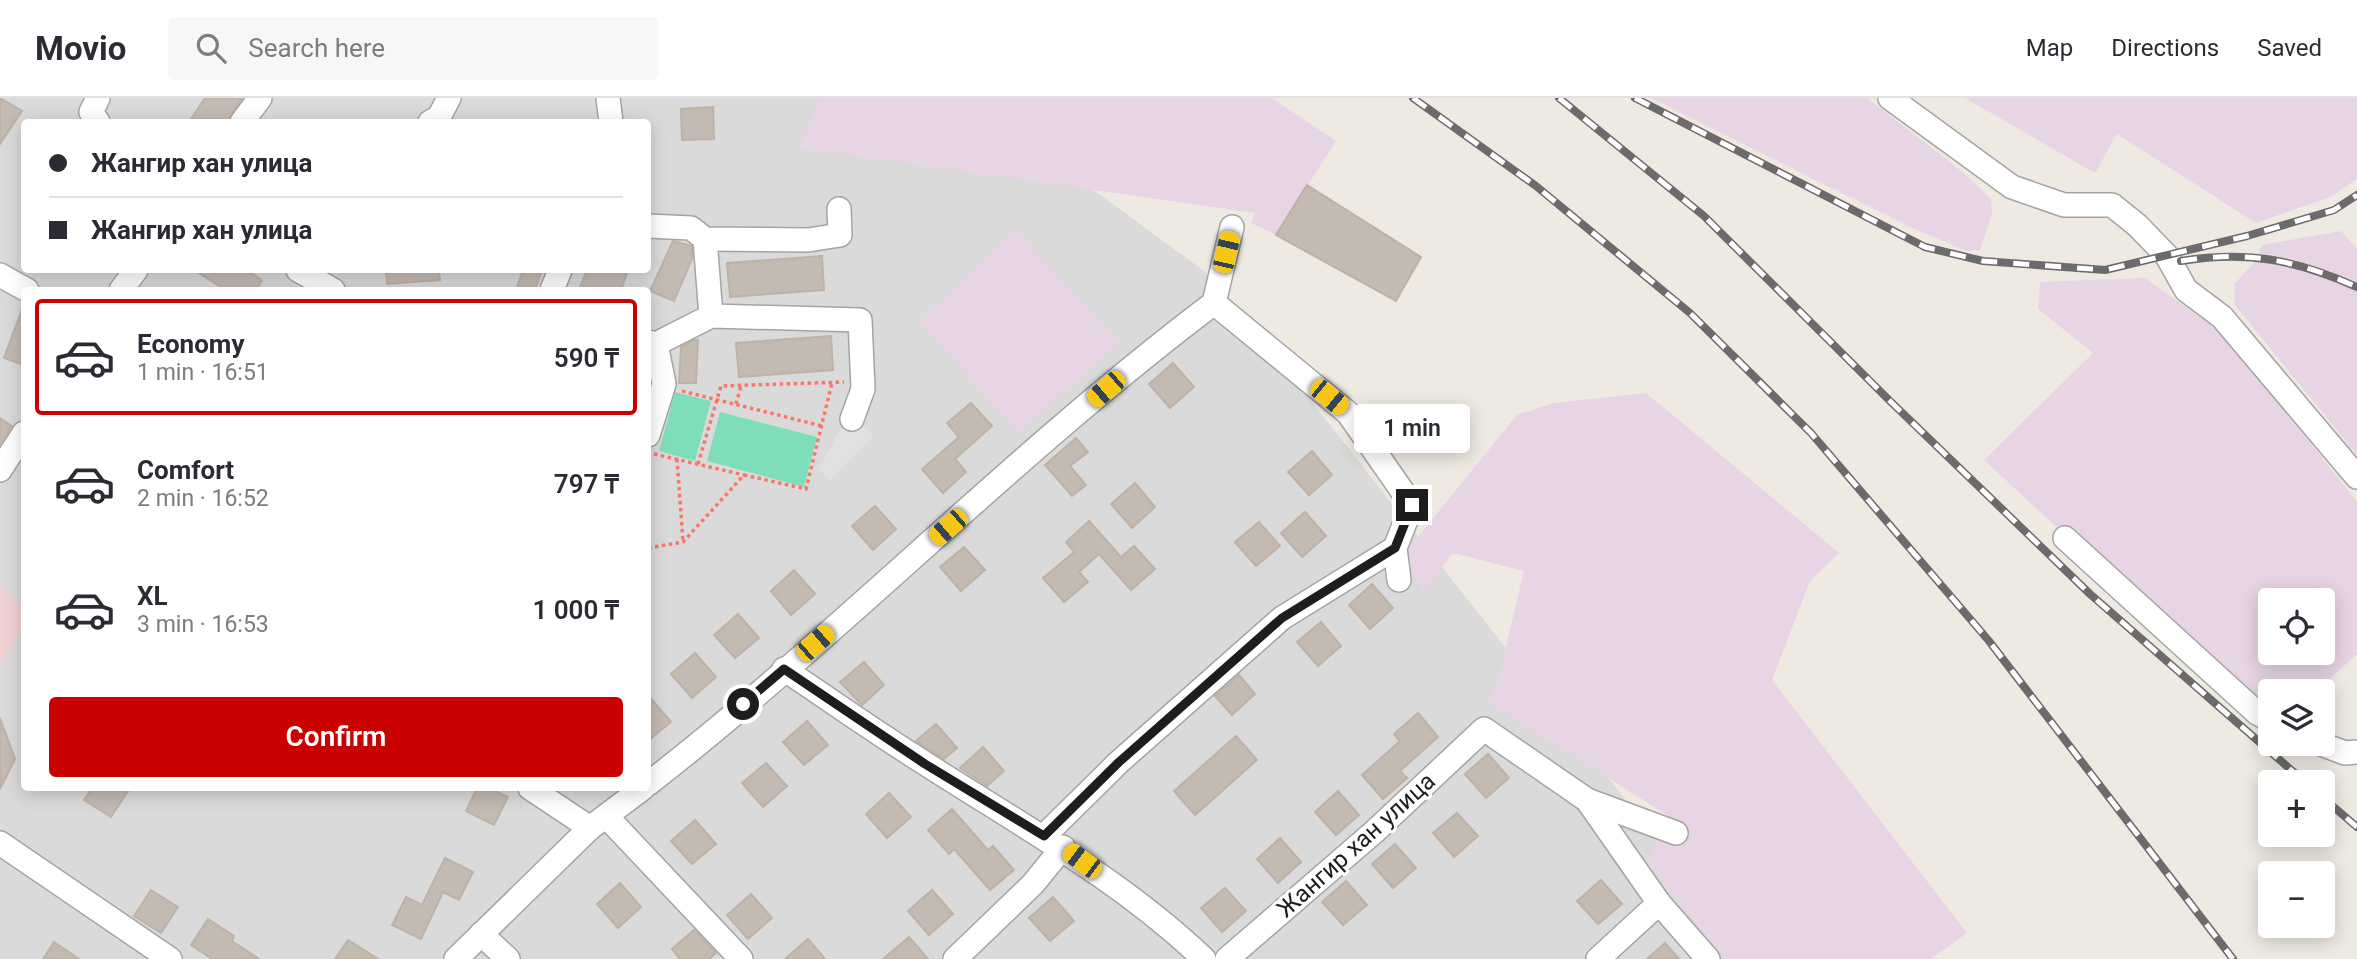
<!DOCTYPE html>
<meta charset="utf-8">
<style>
:root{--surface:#fff;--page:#f7f7f7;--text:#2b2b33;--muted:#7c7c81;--line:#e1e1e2;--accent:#c90100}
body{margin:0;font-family:Roboto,sans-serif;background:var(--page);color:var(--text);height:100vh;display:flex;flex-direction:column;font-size:26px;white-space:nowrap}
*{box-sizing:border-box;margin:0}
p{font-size:23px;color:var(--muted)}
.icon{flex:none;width:38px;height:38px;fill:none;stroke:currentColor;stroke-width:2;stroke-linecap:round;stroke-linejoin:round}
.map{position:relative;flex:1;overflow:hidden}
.drawer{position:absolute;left:21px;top:189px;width:630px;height:504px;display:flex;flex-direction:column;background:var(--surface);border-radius:7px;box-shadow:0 4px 18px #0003}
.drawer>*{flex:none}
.guide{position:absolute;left:21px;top:21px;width:630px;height:154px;border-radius:7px;box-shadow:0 4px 18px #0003;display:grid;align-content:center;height:154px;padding:0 28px;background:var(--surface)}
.fabs{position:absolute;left:2258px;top:490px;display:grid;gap:14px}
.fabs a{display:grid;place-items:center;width:77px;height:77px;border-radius:7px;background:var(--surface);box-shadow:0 4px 18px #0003;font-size:35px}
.end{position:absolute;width:32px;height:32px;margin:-16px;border:9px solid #1d1d1d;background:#fff;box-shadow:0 0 0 4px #fff}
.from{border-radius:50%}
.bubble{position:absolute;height:49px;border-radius:7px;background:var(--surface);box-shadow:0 4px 18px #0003;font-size:23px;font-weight:600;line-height:49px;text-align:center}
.car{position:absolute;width:21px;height:42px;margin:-21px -10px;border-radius:9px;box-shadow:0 0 5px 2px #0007;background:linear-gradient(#f5c518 24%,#345 0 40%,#f5c518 0 76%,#345 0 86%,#f5c518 0)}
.guide b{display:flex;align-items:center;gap:24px;height:66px;font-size:26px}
.guide b+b{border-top:2px solid var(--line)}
.guide i{width:18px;height:18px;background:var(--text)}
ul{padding:12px 0 0;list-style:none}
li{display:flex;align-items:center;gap:21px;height:116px;margin:0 14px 10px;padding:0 14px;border:4px solid transparent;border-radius:7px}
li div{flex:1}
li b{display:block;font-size:26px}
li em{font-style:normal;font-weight:600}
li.on{border-color:var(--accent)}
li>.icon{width:63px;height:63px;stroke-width:1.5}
.cta{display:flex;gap:14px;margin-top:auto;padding:14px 28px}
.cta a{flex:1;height:80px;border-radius:7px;background:var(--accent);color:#fff;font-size:28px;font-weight:600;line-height:80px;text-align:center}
header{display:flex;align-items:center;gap:42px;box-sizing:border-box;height:98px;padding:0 35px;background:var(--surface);border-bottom:2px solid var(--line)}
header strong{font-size:33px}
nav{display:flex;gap:38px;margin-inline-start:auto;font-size:24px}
.search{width:490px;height:63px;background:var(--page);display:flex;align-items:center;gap:18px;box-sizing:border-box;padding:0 24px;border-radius:7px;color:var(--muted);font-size:26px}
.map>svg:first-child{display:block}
.residential{fill:#dbdada;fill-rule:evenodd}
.commercial{fill:#efd2d1}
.industrial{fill:#e7d4e4;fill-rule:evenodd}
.pitch{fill:#7fdeba}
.parking{fill:#e1e1e1}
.building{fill:#c3bab2;stroke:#c0b1a5;stroke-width:2}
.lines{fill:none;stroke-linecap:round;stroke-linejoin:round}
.minor-casing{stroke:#a4a4a4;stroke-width:26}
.path{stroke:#fa7767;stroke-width:3.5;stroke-dasharray:3.5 3.5;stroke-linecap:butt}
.minor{stroke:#fff;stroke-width:23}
.rail-casing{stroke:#6b6b6b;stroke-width:8}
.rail{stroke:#fff;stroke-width:5;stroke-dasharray:16;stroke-linecap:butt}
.route{stroke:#1d1d1d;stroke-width:9}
.labels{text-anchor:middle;stroke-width:6;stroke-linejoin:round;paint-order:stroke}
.street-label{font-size:24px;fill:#1d1d1d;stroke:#fff}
</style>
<header>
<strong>Movio</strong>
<div class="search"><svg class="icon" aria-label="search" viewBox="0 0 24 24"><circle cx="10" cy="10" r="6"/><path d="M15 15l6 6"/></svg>Search here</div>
<nav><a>Map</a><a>Directions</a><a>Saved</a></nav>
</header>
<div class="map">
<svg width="2357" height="861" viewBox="0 0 2357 861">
<rect width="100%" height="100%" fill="#eeeae2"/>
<path class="residential" d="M0,0H968L1215,181L1751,861H0ZM24,24H648V172H24ZM24,192H648V690H24Z"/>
<path class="commercial" d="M0,488L24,506V526L0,566Z"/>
<g class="industrial">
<path d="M819,0H1272L1336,43L1276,137L1251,125L1255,115L800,50Z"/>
<path d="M1651,0H1867L1964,75L1991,101L1992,116L1980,152L1967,153L1912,130Z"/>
<path d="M1965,0H2357V81L2330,99L2256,125L2117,36L2095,75Z"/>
<path d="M1015,131L1119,245L1018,335L919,222Z"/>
<path d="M2341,133L2357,151V357L2235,207L2234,186L2255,164L2262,147Z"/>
<path d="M2145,180L2227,239L2357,404V556L2317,593H2270V626L1984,362L2093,255L2038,211L2040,184ZM2270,502H2322V555H2270Z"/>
<path d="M1646,295L1839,455L1810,483L1772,582L1967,835L1931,861H1724L1648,764L1667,717L1489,605L1500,574L1524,473L1453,455L1423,495L1403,457L1517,317L1554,305Z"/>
</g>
<g class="pitch">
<path d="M675,294L711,303L695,363L659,353Z"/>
<path d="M720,314L817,339L804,389L707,363Z"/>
</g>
<path class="parking" d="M850,313L874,338L830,383L819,371Z"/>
<g class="building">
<path d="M0,0L22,13L0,46Z"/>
<path d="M205,0H242L227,24H189Z"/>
<path d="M713,9L714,41L682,42L681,11Z"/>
<path d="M1307,87L1421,159L1396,203L1276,137Z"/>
<path d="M673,143L692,148V161L674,203L650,193Z"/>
<path d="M822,158L824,192L730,199L727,165Z"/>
<path d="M194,172H246L262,182L256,192H226Z"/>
<path d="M386,172H439L440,182L387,186Z"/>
<path d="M523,172H542L535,192H516Z"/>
<path d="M587,172H628L621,192H579Z"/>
<path d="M23,209H24V267L4,260Z"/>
<path d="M831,238L833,272L739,279L736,245Z"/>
<path d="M695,242H698L696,285H679L681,249Z"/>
<path d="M1173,265L1194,289L1170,310L1149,286Z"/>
<path d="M971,305L992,328L955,361L966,374L943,395L922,371L959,339L947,325Z"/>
<path d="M0,320L12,328L0,346Z"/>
<path d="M1076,340L1088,354L1070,368L1086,387L1072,398L1045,367Z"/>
<path d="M1312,353L1332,377L1309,397L1288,374Z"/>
<path d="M1135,385L1155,409L1132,430L1111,406Z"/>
<path d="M875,408L896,431L873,452L852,428Z"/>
<path d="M1305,414L1326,438L1302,459L1281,435Z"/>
<path d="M1089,423L1121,459L1134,448L1155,471L1131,492L1099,456L1079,474L1088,484L1064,504L1043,480L1074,454L1066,444Z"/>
<path d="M1259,424L1280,448L1256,468L1235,444Z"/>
<path d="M964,449L985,472L961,493L940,469Z"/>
<path d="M794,472L815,496L791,517L771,493Z"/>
<path d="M1372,486L1393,510L1370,531L1349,507Z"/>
<path d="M738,516L759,540L735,560L714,537Z"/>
<path d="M1321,524L1341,548L1318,568L1297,544Z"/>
<path d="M695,555L716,579L692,600L671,576Z"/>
<path d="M864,564L884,587L862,607L840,584Z"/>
<path d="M1239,577L1255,596L1232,617L1215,598Z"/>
<path d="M648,597L671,624L648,643Z"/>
<path d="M1418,615L1438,639L1400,673L1407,680L1383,701L1362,677L1400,643L1394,636Z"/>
<path d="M0,620L15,661L0,691Z"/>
<path d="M807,623L828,647L804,667L783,644Z"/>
<path d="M936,626L957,650L944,661L916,643Z"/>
<path d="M1236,638L1257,662L1195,717L1174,693Z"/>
<path d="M983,649L1004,673L987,688L960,670Z"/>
<path d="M1488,656L1509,680L1486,700L1465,676Z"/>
<path d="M766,665L787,688L763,709L742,685Z"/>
<path d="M92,690H130L111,719L84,702Z"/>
<path d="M477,690H489L508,699L494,727L466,713Z"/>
<path d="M1338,693L1359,717L1336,737L1315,714Z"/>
<path d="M889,695L911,719L887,740L866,716Z"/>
<path d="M952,711L988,752L993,748L1014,772L990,792L954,751L949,756L928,732Z"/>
<path d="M1457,715L1478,738L1454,759L1433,735Z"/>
<path d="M695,722L716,746L692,766L671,743Z"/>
<path d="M1280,740L1301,764L1278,785L1257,761Z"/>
<path d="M1395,746L1416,770L1393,790L1372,766Z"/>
<path d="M445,760L473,774L459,802L443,794L421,841L392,827L406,799L422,807Z"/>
<path d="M1601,782L1622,806L1598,826L1577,803Z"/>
<path d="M1346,783L1367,807L1343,827L1322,804Z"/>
<path d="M620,785L641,809L618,830L597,806Z"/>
<path d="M1225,790L1246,813L1222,834L1201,810Z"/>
<path d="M151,792L178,809L161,835L134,818Z"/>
<path d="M932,792L953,816L929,837L908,813Z"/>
<path d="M751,796L772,820L748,841L727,817Z"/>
<path d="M1053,799L1074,823L1050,843L1029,820Z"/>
<path d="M208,821L234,838L232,843L259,861H212L191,847Z"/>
<path d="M694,832L716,855L709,861H680L672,851Z"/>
<path d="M909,839L928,861H883Z"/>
<path d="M808,841L825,861H785Z"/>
<path d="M348,842L378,861H335Z"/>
<path d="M54,844L79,861H43Z"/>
<path d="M1665,845L1679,861H1647Z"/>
</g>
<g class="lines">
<g class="minor-casing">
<g id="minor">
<path d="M98,0L91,14L98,24"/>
<path d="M608,0L611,24"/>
<path d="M1890,0L2012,89L2064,107H2112L2137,127L2167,158L2186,192L2222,219L2357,379"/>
<path d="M242,24L260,0"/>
<path d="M430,24L439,19L449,0"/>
<path d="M648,128L691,130L705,141L808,142L840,137L839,111"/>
<path d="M705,141L711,218"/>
<path d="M298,172L333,192"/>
<path d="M0,177L27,192"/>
<path d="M121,192L136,172"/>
<path d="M552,192L560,172"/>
<path d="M1214,205L1348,315L1412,407L1395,450L1399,482"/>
<path d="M648,244L656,246L711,218L860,222L863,291L852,321"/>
<path d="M648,337L664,286L656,246"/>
<path d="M0,372L24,335"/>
<path d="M2065,440L2257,615L2270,622"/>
<path d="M784,571C831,603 878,636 926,666C1022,728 1120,781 1204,861"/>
<path d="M2321,646L2345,655L2357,654"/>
<path d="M648,686C843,534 1016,354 1214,205L1232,129"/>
<path d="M530,690L590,730"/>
<path d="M1587,702L1676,735"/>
<path d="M606,718L741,861"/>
<path d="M1044,738L1119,664L1282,520L1395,450"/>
<path d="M0,745L170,861"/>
<path d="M481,836L508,861"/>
<path d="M456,861L590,730L643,690"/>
<path d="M955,861L1033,786L1063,749"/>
<path d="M1227,861L1374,734L1484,631L1587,702L1659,805L1708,861"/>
<path d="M1598,861L1659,805"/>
</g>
</g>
<g class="path">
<path d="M682,293L822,328"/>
<path d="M736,306L741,288"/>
<path d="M654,356L744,377"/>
<path d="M677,361L683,443"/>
<path d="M698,366L721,288L844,284"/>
<path d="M648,450L683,444L744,377L806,391L832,285"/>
</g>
<use href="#minor" class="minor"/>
<g class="rail-casing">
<g id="rail">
<path d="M1413,0L1536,88L1690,215L1811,335L1989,543L2233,861"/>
<path d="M1559,0L1704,118L1890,303L2090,496L2305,684"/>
<path d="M1635,0L1925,149L1983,163L2105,172L2247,138L2334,112L2357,97"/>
<path d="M2181,163C2248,152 2296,162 2357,189"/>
<path d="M2322,699L2357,729"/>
</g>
</g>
<use href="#rail" class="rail"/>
</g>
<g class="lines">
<path class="route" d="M743,606L784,571L925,666L1044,738L1119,664L1282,520L1395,450L1412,407"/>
</g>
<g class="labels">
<g class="street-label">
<text transform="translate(1356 747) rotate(-42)" y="8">Жангир хан улица</text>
</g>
</g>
</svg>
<div class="fabs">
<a><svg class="icon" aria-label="locate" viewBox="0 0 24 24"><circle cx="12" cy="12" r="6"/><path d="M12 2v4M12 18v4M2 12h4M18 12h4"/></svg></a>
<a><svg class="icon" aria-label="layers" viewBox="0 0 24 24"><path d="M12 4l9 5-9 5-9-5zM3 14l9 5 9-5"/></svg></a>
<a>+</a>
<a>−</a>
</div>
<i class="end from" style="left:743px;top:606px"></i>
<i class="end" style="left:1412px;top:407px"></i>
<div class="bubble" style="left:1354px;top:306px;width:116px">1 min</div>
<i class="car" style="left:1226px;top:154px;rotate:13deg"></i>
<i class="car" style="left:1106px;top:291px;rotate:229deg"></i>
<i class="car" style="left:1329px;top:299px;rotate:129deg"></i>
<i class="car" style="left:948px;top:429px;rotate:229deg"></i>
<i class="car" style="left:815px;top:545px;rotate:49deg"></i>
<i class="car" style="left:1082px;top:763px;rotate:307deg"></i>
<div class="guide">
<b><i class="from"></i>Жангир хан улица</b>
<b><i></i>Жангир хан улица</b>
</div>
<section class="drawer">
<ul>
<li class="on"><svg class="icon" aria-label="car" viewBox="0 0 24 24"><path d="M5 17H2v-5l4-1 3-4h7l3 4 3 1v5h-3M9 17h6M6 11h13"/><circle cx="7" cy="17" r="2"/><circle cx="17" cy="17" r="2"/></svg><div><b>Economy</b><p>1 min · 16:51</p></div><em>590 ₸</em></li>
<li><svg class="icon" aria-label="car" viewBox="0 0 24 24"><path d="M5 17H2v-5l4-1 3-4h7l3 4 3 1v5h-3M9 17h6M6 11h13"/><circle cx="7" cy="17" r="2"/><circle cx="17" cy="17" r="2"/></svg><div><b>Comfort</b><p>2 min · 16:52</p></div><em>797 ₸</em></li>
<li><svg class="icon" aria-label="car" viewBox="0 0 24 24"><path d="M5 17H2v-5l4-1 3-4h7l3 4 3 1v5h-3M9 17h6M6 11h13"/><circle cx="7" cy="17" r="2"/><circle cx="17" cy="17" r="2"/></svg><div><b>XL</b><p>3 min · 16:53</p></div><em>1 000 ₸</em></li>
</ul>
<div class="cta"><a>Confirm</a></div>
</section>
</div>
